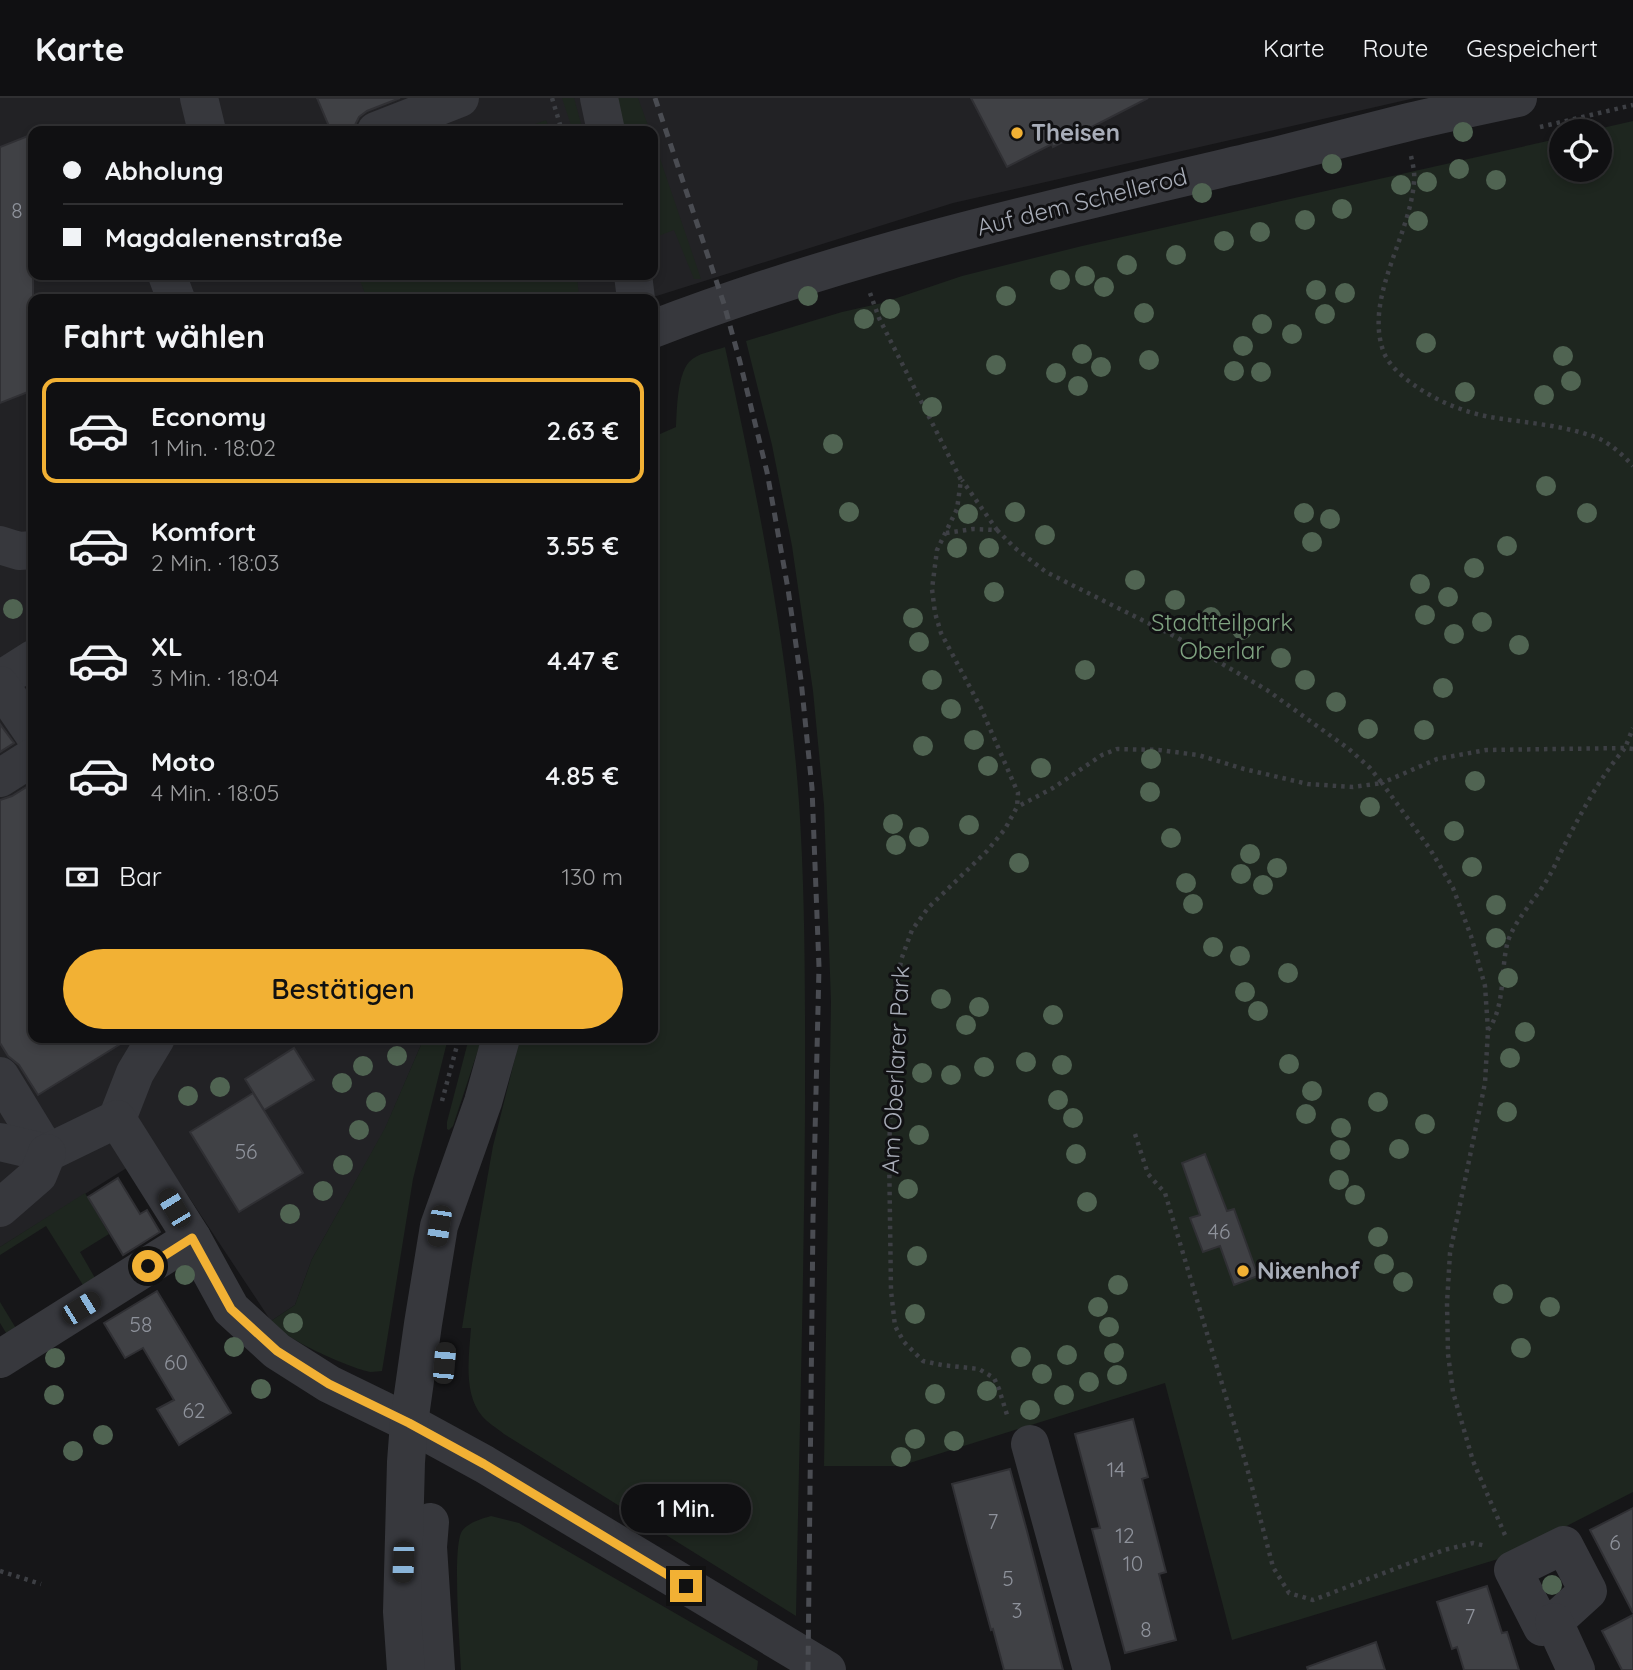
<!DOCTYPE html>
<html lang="de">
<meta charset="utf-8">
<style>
:root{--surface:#101012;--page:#1e1e20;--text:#f1f3f6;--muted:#9c9d9f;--line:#303032;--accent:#f2b134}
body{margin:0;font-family:Quicksand,sans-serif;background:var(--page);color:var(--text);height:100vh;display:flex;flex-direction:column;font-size:26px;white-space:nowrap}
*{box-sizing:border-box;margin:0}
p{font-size:23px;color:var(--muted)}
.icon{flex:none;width:38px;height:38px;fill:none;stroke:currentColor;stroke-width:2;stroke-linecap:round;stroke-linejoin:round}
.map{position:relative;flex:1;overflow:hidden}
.details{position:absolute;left:28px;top:196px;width:630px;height:749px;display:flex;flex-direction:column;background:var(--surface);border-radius:14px;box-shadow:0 4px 10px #0003,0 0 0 2px var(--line)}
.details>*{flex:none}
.banner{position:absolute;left:28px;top:28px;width:630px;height:154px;border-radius:14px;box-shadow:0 4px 10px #0003,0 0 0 2px var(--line);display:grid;align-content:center;height:154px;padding:0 35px;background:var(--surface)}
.buttons{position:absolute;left:1549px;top:21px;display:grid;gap:14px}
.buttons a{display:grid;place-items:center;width:63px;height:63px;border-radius:50%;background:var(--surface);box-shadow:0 4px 10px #0003,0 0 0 2px var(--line);font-size:35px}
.end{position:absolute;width:32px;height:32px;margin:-16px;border:9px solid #f2b134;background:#111;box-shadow:0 0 0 4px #111}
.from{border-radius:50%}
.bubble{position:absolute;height:49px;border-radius:24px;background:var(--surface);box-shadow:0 4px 10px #0003,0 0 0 2px var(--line);font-size:23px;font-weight:600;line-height:49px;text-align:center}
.car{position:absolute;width:21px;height:42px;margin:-21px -10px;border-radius:9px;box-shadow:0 0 5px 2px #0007;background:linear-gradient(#222 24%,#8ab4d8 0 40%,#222 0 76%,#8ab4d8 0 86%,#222 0)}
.banner b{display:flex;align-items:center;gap:24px;height:66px;font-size:26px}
.banner b+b{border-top:2px solid var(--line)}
.banner i{width:18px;height:18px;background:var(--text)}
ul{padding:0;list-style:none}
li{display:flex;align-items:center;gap:21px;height:105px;margin:0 14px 10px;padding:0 21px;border:4px solid transparent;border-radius:14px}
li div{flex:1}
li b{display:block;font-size:26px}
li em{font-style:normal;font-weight:600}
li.selected{border-color:var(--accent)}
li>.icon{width:63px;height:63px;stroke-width:1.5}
h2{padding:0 35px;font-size:32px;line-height:84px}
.pay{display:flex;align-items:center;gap:18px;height:77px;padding:0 35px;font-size:26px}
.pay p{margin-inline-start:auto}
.action{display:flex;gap:14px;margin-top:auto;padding:14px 35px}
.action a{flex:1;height:80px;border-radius:42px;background:var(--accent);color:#111;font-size:28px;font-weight:600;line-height:80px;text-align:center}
header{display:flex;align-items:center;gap:42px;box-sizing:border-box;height:98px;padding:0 35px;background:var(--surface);border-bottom:2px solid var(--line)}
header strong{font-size:33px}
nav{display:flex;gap:38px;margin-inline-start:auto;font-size:24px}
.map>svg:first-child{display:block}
.built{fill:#222225;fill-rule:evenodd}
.green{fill:#1e261f}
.building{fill:#404145;stroke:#303034;stroke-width:2}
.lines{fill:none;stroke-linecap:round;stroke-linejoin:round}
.path{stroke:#3d3f44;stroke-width:4.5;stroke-dasharray:3.5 5;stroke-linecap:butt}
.minor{stroke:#37383d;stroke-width:38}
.rail{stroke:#4a4c52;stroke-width:5;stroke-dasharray:9 7;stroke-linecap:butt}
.tree{fill:#506452}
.route{stroke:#f2b134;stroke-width:9}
.poi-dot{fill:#f2b134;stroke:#111113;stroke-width:2.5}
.labels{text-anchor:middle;stroke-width:6;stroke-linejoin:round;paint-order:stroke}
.number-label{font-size:21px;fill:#8e929b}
.poi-label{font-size:24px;font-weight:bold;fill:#a8adb8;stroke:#111113;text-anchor:start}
.street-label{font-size:24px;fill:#a8adb8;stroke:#111113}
.park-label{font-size:24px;fill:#7fa381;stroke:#111113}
</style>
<header>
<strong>Karte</strong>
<nav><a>Karte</a><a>Route</a><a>Gespeichert</a></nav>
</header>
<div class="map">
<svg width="1633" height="1572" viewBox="0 0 1633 1572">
<rect width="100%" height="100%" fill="#161618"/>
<path class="built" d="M0,0H1415L953,105L647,201H33V940H424L385,1031L312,1161L295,1207L271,1223L157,1051L0,1149ZM33,33H653V177H33Z"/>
<g class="green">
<path d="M562,0H574L583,33H573Z"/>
<path d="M612,0H638L650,33H623Z"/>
<path d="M546,22L550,33H517Z"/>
<path d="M1633,23V1394L1508,1458L1232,1542L1165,1285L900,1368H824L831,904L824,707L813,593L792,448L772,347L746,243L842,214L882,205L962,178L1082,148L1561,40V72H1600V33H1589Z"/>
<path d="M653,40L701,181H694L674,132L653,140Z"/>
<path d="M358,177H577L579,201H367Z"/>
<path d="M725,249C758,400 788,550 799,704C806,809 805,913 805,1018C804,1185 799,1352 796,1518L504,1336C497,1330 488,1325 482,1318C463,1296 469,1257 471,1230H462L473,1160L493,1048L520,940H653V398L660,336L676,329C677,312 677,278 689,264C697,255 714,253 725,249Z"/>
<path d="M424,940H448L413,1081L382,1273C378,1273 375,1274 371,1274C351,1271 280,1239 271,1223L295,1207L312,1161L385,1030Z"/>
<path d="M469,940H482L453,1028L449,1032L447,1031V1024Z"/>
<path d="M85,1095L109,1136L80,1154L95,1180L83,1187L46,1128L0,1157V1149Z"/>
<path d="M0,1204L20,1237L11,1243L0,1225Z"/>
<path d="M491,1418L519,1425L758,1563L757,1572H461C460,1548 452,1449 462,1433C469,1424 481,1421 491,1418Z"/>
</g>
<g class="building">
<path d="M317,0H400L367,13L359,19L355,27L340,33H331Z"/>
<path d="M971,0H1148L1053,49L1052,46L1007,69Z"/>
<path d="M33,36V292L0,305V49Z"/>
<path d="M0,626L14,645L0,654Z"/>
<path d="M33,685V940H130L38,997L19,967L8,958L0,945V702L12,698Z"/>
<path d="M294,950L314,982L264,1012L245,981Z"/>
<path d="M253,995L303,1075L239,1114L190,1034Z"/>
<path d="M1205,1056L1227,1113L1234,1111L1258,1178L1234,1187L1220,1148L1203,1154L1190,1120L1200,1117L1182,1065Z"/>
<path d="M118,1080L140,1116L147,1112L160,1134L123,1157L88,1099Z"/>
<path d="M157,1193L231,1315L179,1347L157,1311L174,1302L143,1250L125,1260L104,1225Z"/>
<path d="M1133,1321L1148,1379L1142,1381L1166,1474L1159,1476L1176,1542L1125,1555L1092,1431L1100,1430L1075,1336Z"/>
<path d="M1010,1371L1027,1433L1063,1572H1004L993,1531L991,1532L967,1444L952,1386Z"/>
<path d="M1633,1410V1515L1590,1432Z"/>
<path d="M1487,1488L1502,1535L1507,1534L1519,1572H1464L1457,1549L1452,1551L1437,1504Z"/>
<path d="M1633,1517V1572H1622L1602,1533Z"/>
<path d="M1376,1544L1385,1572H1308L1307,1569Z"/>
</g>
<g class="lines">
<g class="path">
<path d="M552,0L562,33"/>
<path d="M1540,29L1633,7"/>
<path d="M1411,58C1413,67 1415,75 1414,84C1410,139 1363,201 1384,255C1390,269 1405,281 1417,289C1439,304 1464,314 1490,319C1526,325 1566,327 1600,341C1612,347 1624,358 1633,368"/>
<path d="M870,195L879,220L961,382L957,411L937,452L932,491L935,515L941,535L981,610L1018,695L1017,709L1005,731L987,753L928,810L912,832L901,862L896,900L889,1050L891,1193L895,1228L904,1244L923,1263L942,1267L979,1271L994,1280L999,1291L1008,1320"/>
<path d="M997,432L1015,450L1046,474L1176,539L1267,592L1349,651L1370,670L1382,685L1353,689L1308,686L1244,671L1198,657L1159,652L1117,651L1102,657L1053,690L1017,709"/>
<path d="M946,435L973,431L997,432L962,382"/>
<path d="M1488,932C1506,908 1500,871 1508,843C1516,820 1536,801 1548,780C1555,769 1559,757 1565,746C1582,713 1601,678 1625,650L1633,651"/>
<path d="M442,1003L459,940"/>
<path d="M1135,1036L1148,1076L1165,1095L1246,1366L1273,1469L1289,1495L1313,1502L1444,1452L1473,1445L1486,1448"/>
<path d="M1505,1437L1473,1363L1453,1294L1448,1256L1447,1205L1450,1155L1485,985L1488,932L1485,888L1471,838L1453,790L1430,751L1382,685L1437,661L1486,652L1625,650L1633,630"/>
<path d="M0,1473L41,1486"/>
</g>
<g class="minor">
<path d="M199,0L207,33"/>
<path d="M599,0L606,33"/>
<path d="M376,33L460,0"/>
<path d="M167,177L176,201"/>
<path d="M633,177L636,201"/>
<path d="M653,231C853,154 1062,108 1271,59C1315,48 1360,36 1405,25C1442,16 1481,8 1518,0"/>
<path d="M0,447L19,453L33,452"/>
<path d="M0,582L33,561"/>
<path d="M0,587L33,635"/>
<path d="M0,680L33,659"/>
<path d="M0,978L47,1055"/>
<path d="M117,1021L135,975L156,940"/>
<path d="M0,1044L47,1055"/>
<path d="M47,1055L117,1021L192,1140L231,1211L277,1253L329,1286L409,1325L484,1366L827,1572"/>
<path d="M0,1110L38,1077L47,1055"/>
<path d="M0,1261L192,1140"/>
<path d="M1030,1346L1092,1572"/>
<path d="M430,1424L428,1449L436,1572"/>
<path d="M1564,1447L1588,1493L1554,1524L1542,1529L1513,1472Z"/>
<path d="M1554,1524L1576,1572"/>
<path d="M406,1572L402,1514L406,1364L409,1325L423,1226L439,1128L483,1004L501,940"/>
</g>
<path class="rail" d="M655,0L724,206L740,264L767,374L788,491L801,582L812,690L819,869L813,1120L808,1572"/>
</g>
<g class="tree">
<circle cx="1463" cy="34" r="10"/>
<circle cx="1332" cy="66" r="10"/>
<circle cx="1459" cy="71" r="10"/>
<circle cx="1496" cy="82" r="10"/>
<circle cx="1427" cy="84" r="10"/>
<circle cx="1401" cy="87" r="10"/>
<circle cx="1202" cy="95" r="10"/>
<circle cx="1342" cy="111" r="10"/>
<circle cx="1305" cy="122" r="10"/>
<circle cx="1418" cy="123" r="10"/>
<circle cx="1260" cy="134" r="10"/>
<circle cx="1224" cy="143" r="10"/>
<circle cx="1176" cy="157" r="10"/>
<circle cx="1127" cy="167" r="10"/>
<circle cx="1085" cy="178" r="10"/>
<circle cx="1060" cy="182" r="10"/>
<circle cx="1104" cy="189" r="10"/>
<circle cx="1316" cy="192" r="10"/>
<circle cx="1345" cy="195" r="10"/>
<circle cx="808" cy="198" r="10"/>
<circle cx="1006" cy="198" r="10"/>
<circle cx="890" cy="211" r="10"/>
<circle cx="1144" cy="215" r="10"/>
<circle cx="1325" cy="216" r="10"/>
<circle cx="864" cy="221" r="10"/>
<circle cx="1262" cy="226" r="10"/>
<circle cx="1292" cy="236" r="10"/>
<circle cx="1426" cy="245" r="10"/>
<circle cx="1243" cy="248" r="10"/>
<circle cx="1082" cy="256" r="10"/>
<circle cx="1563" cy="258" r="10"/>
<circle cx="1149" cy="262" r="10"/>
<circle cx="996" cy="267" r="10"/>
<circle cx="1101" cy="269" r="10"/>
<circle cx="1234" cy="273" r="10"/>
<circle cx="1261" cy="274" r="10"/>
<circle cx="1056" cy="275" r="10"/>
<circle cx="1571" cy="283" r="10"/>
<circle cx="1078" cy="288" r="10"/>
<circle cx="1465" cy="294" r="10"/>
<circle cx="1544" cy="297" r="10"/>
<circle cx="932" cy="309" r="10"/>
<circle cx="833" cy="346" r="10"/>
<circle cx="1546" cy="388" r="10"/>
<circle cx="849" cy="414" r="10"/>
<circle cx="1015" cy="414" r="10"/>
<circle cx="1304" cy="415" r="10"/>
<circle cx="1587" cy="415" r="10"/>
<circle cx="968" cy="416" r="10"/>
<circle cx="1330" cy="421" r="10"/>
<circle cx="1045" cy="437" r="10"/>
<circle cx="1312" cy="444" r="10"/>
<circle cx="1507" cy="448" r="10"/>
<circle cx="957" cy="450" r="10"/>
<circle cx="989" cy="450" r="10"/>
<circle cx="1474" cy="470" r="10"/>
<circle cx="1135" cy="482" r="10"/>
<circle cx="1420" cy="486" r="10"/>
<circle cx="994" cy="494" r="10"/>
<circle cx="1448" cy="499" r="10"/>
<circle cx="1175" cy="502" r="10"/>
<circle cx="13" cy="511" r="10"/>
<circle cx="1425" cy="517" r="10"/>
<circle cx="1211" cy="519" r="10"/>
<circle cx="913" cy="520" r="10"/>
<circle cx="1482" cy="524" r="10"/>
<circle cx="1242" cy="532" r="10"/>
<circle cx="1454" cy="536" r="10"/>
<circle cx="919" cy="544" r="10"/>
<circle cx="1519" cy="547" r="10"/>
<circle cx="1281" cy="560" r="10"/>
<circle cx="1085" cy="572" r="10"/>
<circle cx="932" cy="582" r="10"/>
<circle cx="1305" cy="582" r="10"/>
<circle cx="1443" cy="590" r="10"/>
<circle cx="1336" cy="604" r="10"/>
<circle cx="951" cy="611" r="10"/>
<circle cx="1368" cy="631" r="10"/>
<circle cx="1424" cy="632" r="10"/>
<circle cx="974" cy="642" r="10"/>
<circle cx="923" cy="648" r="10"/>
<circle cx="1151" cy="661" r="10"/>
<circle cx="988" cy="668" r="10"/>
<circle cx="1041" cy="670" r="10"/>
<circle cx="1475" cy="683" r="10"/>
<circle cx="1150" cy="694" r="10"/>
<circle cx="1370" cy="709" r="10"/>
<circle cx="893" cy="726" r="10"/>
<circle cx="969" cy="727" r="10"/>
<circle cx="1454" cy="733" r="10"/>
<circle cx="919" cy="739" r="10"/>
<circle cx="1171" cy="740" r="10"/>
<circle cx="896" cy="747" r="10"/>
<circle cx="1250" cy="756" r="10"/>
<circle cx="1019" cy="765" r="10"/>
<circle cx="1472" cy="769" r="10"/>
<circle cx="1277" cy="770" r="10"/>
<circle cx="1241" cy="776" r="10"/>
<circle cx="1186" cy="785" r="10"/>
<circle cx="1263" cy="787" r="10"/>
<circle cx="1193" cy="806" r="10"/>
<circle cx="1496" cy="807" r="10"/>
<circle cx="1496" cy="840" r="10"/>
<circle cx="1213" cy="849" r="10"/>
<circle cx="1240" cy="858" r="10"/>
<circle cx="1288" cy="875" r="10"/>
<circle cx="1508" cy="880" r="10"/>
<circle cx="1245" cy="894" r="10"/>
<circle cx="941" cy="901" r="10"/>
<circle cx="979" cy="909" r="10"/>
<circle cx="1258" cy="913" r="10"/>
<circle cx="1053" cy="917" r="10"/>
<circle cx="966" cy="927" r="10"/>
<circle cx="1525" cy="934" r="10"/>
<circle cx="397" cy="958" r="10"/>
<circle cx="1510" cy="960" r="10"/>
<circle cx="1026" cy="964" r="10"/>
<circle cx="1289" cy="966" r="10"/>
<circle cx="1062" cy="967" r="10"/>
<circle cx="363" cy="968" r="10"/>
<circle cx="984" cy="969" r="10"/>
<circle cx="922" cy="975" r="10"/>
<circle cx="951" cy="977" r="10"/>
<circle cx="342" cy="985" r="10"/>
<circle cx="220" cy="989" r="10"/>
<circle cx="1312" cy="993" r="10"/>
<circle cx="188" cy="998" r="10"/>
<circle cx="1058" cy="1002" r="10"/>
<circle cx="376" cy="1004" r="10"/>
<circle cx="1378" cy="1004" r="10"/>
<circle cx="1507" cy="1014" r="10"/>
<circle cx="1306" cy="1016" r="10"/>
<circle cx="1073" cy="1020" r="10"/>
<circle cx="1425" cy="1026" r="10"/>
<circle cx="1341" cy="1030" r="10"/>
<circle cx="359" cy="1032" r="10"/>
<circle cx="919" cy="1037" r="10"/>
<circle cx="1399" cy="1051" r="10"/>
<circle cx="1340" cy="1052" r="10"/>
<circle cx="1076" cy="1056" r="10"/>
<circle cx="343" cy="1067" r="10"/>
<circle cx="1339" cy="1082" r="10"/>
<circle cx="908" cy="1091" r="10"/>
<circle cx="323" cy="1093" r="10"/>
<circle cx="1355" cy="1097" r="10"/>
<circle cx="1087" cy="1104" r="10"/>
<circle cx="290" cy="1116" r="10"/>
<circle cx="1378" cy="1139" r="10"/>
<circle cx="917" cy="1158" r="10"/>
<circle cx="1384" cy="1166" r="10"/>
<circle cx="185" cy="1177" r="10"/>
<circle cx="1403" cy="1184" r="10"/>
<circle cx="1118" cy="1187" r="10"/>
<circle cx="1503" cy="1196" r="10"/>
<circle cx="1098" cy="1209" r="10"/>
<circle cx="1550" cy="1209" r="10"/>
<circle cx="915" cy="1216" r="10"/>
<circle cx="293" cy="1225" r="10"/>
<circle cx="1109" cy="1229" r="10"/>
<circle cx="234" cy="1249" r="10"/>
<circle cx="1521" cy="1250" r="10"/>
<circle cx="1114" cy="1255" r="10"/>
<circle cx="1067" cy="1257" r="10"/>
<circle cx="1021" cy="1259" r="10"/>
<circle cx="55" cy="1260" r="10"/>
<circle cx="1042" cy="1276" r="10"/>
<circle cx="1117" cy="1277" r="10"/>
<circle cx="1089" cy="1284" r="10"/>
<circle cx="261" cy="1291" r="10"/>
<circle cx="987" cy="1293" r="10"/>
<circle cx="935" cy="1296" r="10"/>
<circle cx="54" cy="1297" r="10"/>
<circle cx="1064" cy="1297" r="10"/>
<circle cx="1030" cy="1312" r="10"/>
<circle cx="103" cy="1337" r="10"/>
<circle cx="915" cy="1341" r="10"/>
<circle cx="954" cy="1343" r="10"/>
<circle cx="73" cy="1353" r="10"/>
<circle cx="901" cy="1359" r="10"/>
<circle cx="1552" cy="1487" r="10"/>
</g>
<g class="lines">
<path class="route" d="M148,1168L192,1140L231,1211L277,1253L329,1286L409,1325L484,1366L686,1488"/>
</g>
<g class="poi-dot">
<circle cx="1017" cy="35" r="7"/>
<circle cx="1243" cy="1173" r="7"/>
</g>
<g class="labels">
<g class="number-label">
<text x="17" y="120">8</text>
<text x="246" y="1061">56</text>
<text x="1219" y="1141">46</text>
<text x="141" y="1234">58</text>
<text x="176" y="1272">60</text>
<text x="194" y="1320">62</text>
<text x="1116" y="1379">14</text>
<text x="993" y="1431">7</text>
<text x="1125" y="1445">12</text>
<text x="1615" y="1452">6</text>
<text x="1133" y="1473">10</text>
<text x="1008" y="1488">5</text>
<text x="1017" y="1520">3</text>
<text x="1470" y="1526">7</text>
<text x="1146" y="1539">8</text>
</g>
<g class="poi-label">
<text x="1031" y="43">Theisen</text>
<text x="1257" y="1181">Nixenhof</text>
</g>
<g class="street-label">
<text transform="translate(1082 104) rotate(-14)" y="8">Auf dem Schellerod</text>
<text transform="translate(896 972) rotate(-87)" y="8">Am Oberlarer Park</text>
</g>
<g class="park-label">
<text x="1222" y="533">Stadtteilpark<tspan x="1222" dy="28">Oberlar</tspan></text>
</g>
</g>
</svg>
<div class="buttons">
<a><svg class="icon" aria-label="locate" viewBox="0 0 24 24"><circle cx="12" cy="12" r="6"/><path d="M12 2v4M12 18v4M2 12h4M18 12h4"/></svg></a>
</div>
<i class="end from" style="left:148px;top:1168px"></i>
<i class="end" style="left:686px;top:1488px"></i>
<div class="bubble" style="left:621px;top:1386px;width:130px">1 Min.</div>
<i class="car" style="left:174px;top:1110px;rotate:329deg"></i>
<i class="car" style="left:439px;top:1128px;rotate:189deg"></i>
<i class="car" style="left:81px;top:1210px;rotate:58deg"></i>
<i class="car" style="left:444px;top:1265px;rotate:5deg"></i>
<i class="car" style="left:403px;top:1464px;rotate:182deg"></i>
<div class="banner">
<b><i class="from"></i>Abholung</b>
<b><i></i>Magdalenenstraße</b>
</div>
<section class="details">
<h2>Fahrt wählen</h2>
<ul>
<li class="selected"><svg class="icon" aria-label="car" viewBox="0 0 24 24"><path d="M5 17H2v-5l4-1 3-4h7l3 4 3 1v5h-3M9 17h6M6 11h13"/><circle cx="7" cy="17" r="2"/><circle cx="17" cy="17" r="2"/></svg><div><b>Economy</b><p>1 Min. · 18:02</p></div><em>2.63 €</em></li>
<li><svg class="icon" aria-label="car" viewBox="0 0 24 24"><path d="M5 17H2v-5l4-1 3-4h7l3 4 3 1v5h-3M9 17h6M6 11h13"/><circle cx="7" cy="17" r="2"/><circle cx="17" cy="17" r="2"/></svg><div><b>Komfort</b><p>2 Min. · 18:03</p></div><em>3.55 €</em></li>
<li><svg class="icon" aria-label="car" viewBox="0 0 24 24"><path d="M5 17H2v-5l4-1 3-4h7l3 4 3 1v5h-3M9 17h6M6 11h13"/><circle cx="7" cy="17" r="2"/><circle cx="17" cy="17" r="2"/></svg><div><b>XL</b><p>3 Min. · 18:04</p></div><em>4.47 €</em></li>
<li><svg class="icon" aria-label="car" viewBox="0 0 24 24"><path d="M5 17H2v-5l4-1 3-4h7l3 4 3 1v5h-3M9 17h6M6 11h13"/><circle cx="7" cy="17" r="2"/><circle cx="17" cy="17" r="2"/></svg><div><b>Moto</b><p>4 Min. · 18:05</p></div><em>4.85 €</em></li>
</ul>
<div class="pay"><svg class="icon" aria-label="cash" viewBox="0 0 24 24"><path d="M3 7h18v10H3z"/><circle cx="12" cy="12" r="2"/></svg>Bar<p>130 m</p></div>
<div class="action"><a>Bestätigen</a></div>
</section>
</div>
